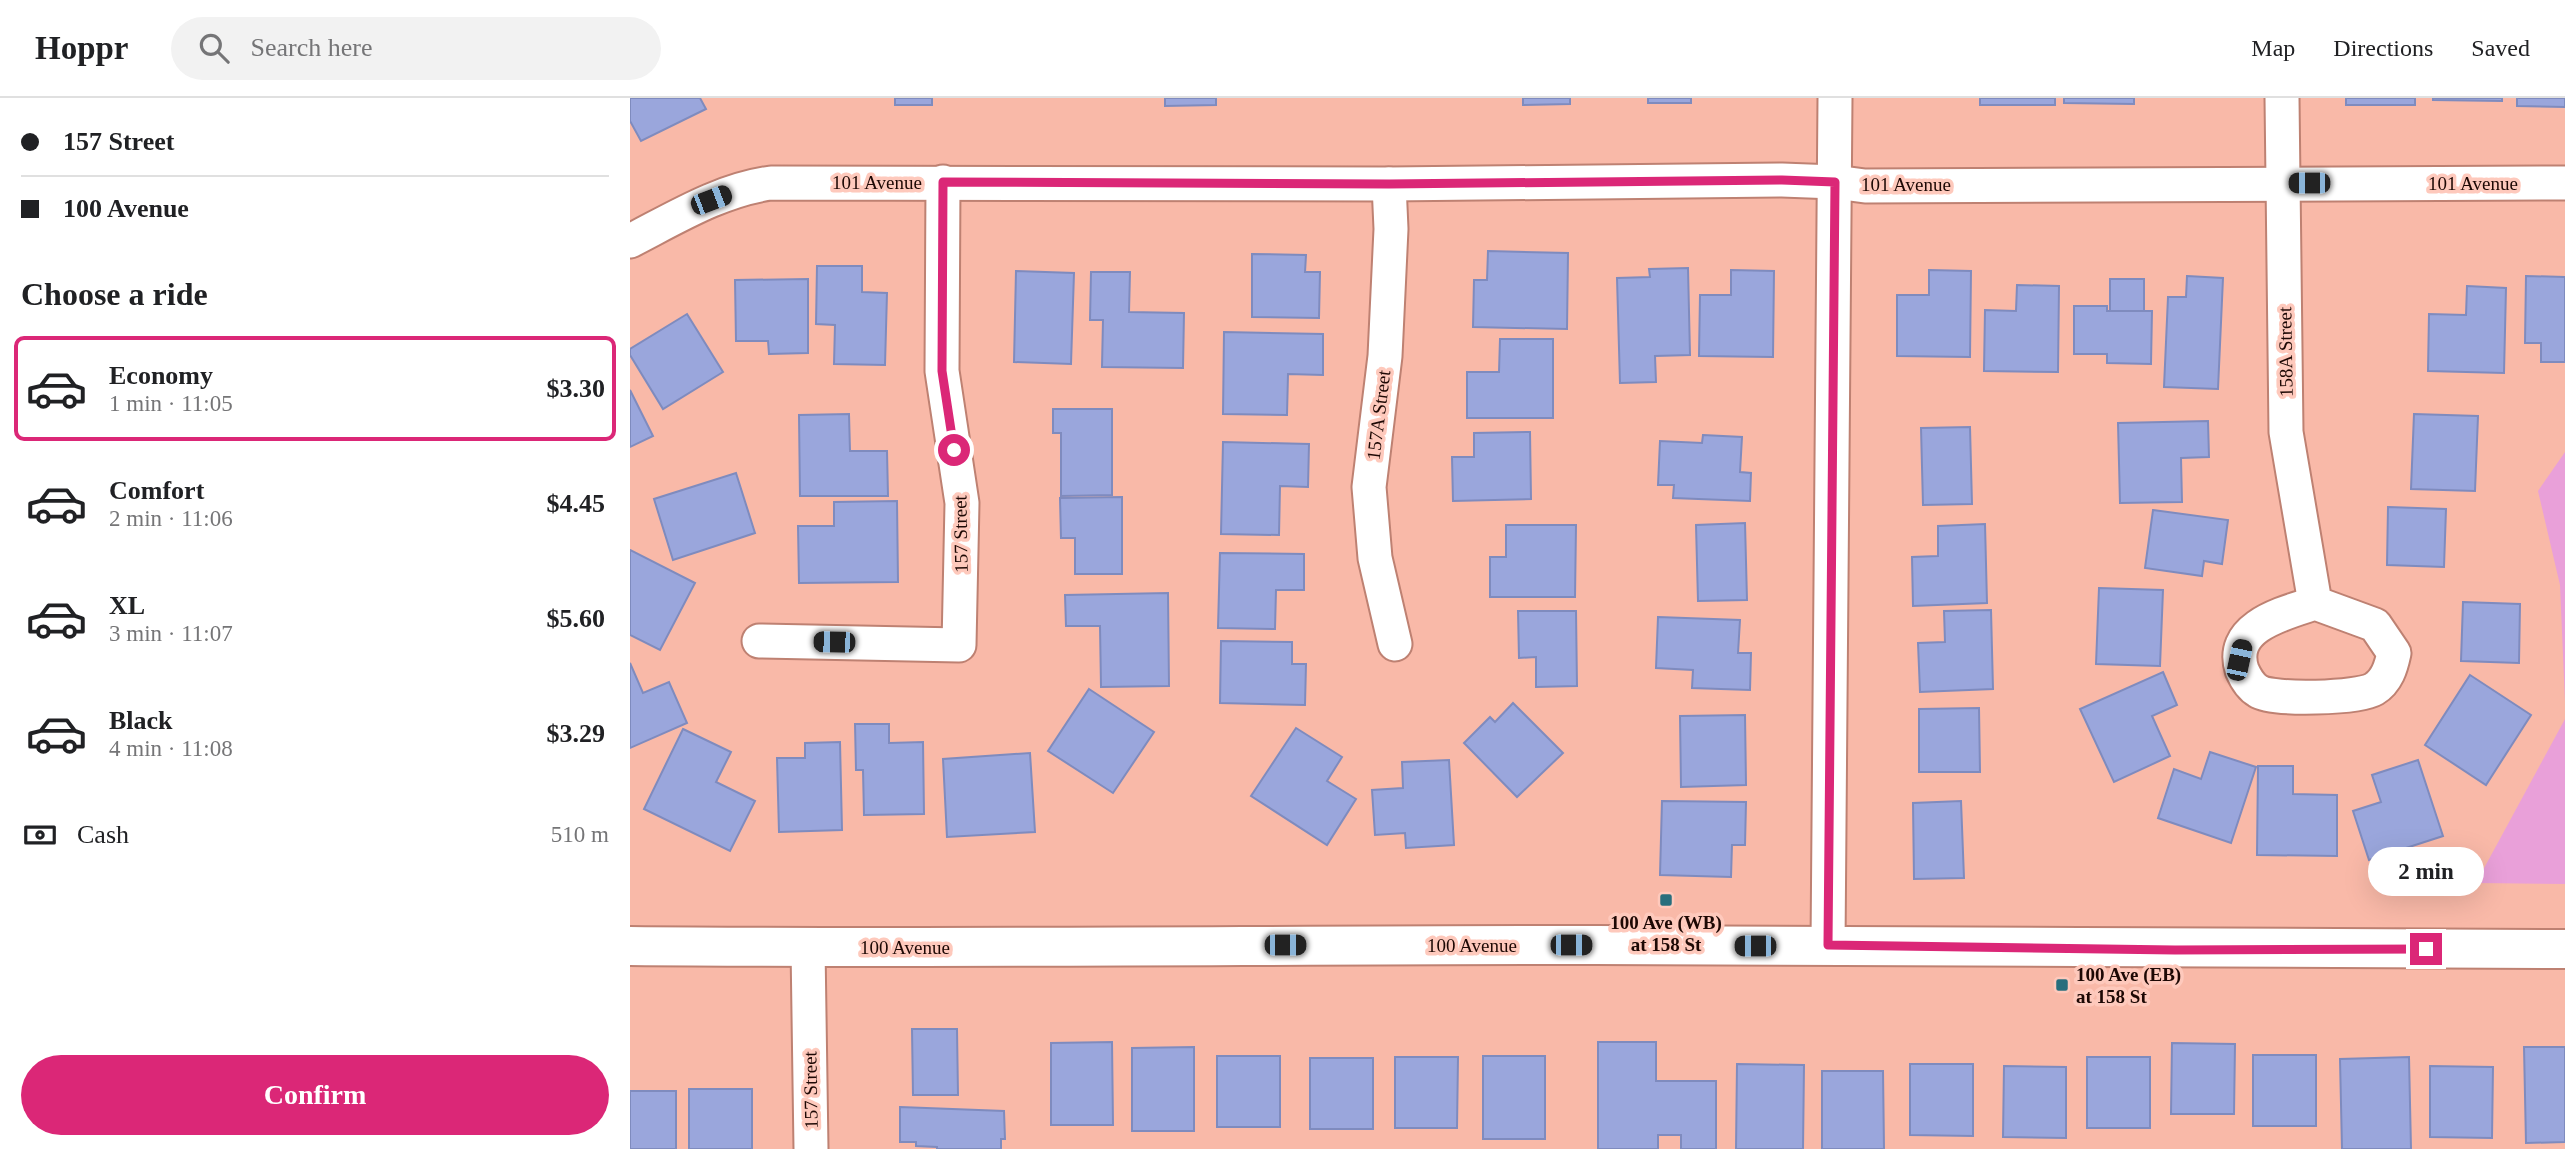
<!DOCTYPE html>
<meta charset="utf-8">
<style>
:root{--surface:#fff;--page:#f2f2f2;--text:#202124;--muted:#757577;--line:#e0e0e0;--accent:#db2777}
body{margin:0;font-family:Georgia,serif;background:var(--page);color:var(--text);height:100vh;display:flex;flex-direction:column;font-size:26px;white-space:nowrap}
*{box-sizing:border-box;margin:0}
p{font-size:23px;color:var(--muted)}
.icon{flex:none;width:38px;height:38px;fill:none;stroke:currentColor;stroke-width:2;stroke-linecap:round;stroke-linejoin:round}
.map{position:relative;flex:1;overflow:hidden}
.side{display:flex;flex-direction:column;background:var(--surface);width:630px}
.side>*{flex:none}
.hud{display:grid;align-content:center;height:154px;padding:0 21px;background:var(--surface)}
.end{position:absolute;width:32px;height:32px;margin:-16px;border:9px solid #db2777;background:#fff;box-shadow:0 0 0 4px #fff}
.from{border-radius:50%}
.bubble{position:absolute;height:49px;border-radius:24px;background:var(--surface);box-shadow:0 7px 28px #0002;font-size:23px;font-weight:600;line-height:49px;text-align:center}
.car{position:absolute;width:21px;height:42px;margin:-21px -10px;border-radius:9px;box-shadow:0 0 5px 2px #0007;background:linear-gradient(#222 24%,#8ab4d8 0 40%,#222 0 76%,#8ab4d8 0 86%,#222 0)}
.hud b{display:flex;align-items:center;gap:24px;height:66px;font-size:26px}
.hud b+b{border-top:2px solid var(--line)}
.hud i{width:18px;height:18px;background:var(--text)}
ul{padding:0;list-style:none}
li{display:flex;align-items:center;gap:21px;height:105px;margin:0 14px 10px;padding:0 7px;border:4px solid transparent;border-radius:10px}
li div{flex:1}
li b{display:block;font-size:26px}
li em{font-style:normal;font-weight:600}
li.selected{border-color:var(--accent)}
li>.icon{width:63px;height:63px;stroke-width:1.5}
h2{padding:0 21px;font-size:32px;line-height:84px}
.pay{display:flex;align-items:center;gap:18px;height:77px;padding:0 21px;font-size:26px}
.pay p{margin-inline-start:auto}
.primary-button{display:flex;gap:14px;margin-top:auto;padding:14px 21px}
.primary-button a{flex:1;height:80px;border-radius:42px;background:var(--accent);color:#fff;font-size:28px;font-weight:600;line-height:80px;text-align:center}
header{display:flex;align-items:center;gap:42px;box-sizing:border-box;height:98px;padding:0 35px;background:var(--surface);border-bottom:2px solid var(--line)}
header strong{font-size:33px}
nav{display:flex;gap:38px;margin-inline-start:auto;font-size:24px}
.search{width:490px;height:63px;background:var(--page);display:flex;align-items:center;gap:18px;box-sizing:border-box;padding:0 24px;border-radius:38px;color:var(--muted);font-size:26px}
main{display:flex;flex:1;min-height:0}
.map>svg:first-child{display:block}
.green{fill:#e9a0d9}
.building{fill:#9aa6dc;stroke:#7f8bbe;stroke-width:2}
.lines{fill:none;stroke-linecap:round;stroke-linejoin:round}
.minor-casing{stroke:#be8172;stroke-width:37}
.secondary-casing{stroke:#be8172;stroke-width:42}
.minor{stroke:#fff;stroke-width:33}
.secondary{stroke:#fff;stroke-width:38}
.route{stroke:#db2777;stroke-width:9}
.poi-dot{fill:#286e7d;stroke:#fec9bc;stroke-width:2.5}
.labels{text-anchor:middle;stroke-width:7;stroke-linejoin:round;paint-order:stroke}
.street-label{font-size:19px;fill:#1d0804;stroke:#fec9bc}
.poi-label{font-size:19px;font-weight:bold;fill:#1d0804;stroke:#fec9bc}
</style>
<header>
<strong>Hoppr</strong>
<div class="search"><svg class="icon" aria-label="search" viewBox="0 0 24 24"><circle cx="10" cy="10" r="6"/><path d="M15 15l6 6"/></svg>Search here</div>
<nav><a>Map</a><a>Directions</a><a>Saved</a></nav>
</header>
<main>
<section class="side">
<div class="hud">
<b><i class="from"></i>157 Street</b>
<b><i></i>100 Avenue</b>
</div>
<h2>Choose a ride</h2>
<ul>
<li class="selected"><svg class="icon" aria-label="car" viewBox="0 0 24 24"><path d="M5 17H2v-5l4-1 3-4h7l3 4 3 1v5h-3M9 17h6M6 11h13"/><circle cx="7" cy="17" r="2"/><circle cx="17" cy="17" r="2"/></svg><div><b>Economy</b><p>1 min · 11:05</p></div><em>$3.30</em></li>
<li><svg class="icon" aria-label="car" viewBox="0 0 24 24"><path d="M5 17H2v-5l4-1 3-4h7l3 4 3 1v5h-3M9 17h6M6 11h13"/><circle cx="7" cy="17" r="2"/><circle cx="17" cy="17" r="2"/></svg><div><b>Comfort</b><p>2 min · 11:06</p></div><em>$4.45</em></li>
<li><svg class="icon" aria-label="car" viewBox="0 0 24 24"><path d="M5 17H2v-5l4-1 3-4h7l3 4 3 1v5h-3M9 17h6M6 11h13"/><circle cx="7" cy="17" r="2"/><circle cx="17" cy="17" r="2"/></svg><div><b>XL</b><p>3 min · 11:07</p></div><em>$5.60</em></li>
<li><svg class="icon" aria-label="car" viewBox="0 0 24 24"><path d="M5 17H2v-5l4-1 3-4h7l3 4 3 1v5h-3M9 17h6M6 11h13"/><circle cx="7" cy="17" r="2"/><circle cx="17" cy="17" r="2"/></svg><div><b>Black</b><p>4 min · 11:08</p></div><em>$3.29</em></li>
</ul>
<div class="pay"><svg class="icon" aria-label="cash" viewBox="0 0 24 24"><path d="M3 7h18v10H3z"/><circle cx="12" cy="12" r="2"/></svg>Cash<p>510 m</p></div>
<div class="primary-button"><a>Confirm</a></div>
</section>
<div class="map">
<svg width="1935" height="1051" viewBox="0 0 1935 1051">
<rect width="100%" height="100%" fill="#f9b9a8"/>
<g class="green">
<path d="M1935,354V604L1930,487L1908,393Z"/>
<path d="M1935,621V786L1846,785Z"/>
</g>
<g class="building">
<path d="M0,0H70L76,11L11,43L0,23Z"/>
<rect x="265" y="0" width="37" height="7"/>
<path d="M535,0H586V7L535,8Z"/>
<path d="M893,0H940V6L893,7Z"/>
<rect x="1018" y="0" width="43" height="5"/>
<rect x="1350" y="0" width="75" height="7"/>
<path d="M1434,0H1504V6L1434,5Z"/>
<rect x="1716" y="0" width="69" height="7"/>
<path d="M1803,0H1872V3L1803,2Z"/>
<path d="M1887,0H1935V9L1887,8Z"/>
<path d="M858,153L938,155L937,231L843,229L844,182H857Z"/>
<path d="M622,156L676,157L675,174H690L689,220L622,219Z"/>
<path d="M187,168H232V194L257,195L255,267L204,266L205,227L186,226Z"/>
<path d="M1058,170L1060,257L1025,258L1026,284L990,285L987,180L1020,179L1019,171Z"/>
<path d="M1101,172L1144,173L1143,259L1069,258L1070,197H1101Z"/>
<path d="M1299,172L1341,173L1340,259L1267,258V197H1299Z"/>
<path d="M386,173L444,175L441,266L384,264Z"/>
<path d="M461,174H500L499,214L554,215L553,270L472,269L473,222H460Z"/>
<path d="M1557,178L1593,180L1588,291L1534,289L1538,199H1556Z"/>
<path d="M1896,178L1935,179V264H1911V245H1895Z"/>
<path d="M178,181V255L139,256L138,243H106L105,182Z"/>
<rect x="1480" y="181" width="34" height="32"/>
<path d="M1387,187L1429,188L1428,274L1354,273L1355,212L1386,213Z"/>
<path d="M1837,188L1876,190L1874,275L1798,273L1799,216L1836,217Z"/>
<path d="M1444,208H1477V213H1522L1521,266L1477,265V256H1444Z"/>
<path d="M57,216L93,274L33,311L0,257V251Z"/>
<path d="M594,234L693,236V277L658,276L657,317L593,316Z"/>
<path d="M870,241H923V320H837V274H869Z"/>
<path d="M0,292L23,338L0,349Z"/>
<path d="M423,311H482V397L431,398V335H423Z"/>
<path d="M219,316L220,353H257L258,398H170L169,317Z"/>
<path d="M1784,316L1848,318L1845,393L1781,391Z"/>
<path d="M1578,323L1579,359L1551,360L1552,404L1490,405L1488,325Z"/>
<path d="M1340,329L1342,406L1293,407L1291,330Z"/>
<path d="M900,334L901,401L823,403L822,359H844V335Z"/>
<path d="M1073,337L1112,339L1110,374L1121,375L1120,403L1043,400L1044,387H1028L1030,343L1072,345Z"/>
<path d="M593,344L679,346L678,389L650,388L649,437L591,436Z"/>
<path d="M106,375L125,435L43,462L24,401Z"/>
<path d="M492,399V476H445V440H431L430,400Z"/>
<path d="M267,403L268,484L169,485L168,428H204V404Z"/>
<path d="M1758,409L1816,411L1814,469L1757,467Z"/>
<path d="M1523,412L1598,422L1592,466L1574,463L1572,478L1515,470Z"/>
<path d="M1115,425L1117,502L1068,503L1066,427Z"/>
<path d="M1355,426L1357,505L1283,508L1282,459L1308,458V428Z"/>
<path d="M876,427H946L945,499H860V459H876Z"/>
<path d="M0,452L65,485L30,552L0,537Z"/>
<path d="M590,455L674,456V492H646L645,531L588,530Z"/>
<path d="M1469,490L1533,492L1530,568L1466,566Z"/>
<path d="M538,495L539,588L471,589L470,528H436L435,497Z"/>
<path d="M1833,504L1890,506L1889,565L1831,563Z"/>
<path d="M1361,512L1363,591L1290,594L1288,545L1315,544L1314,513Z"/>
<path d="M888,513H946L947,588L906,589V559L889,560Z"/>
<path d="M1028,519L1110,522L1108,555H1121L1120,592L1062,590L1063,572L1026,570Z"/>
<path d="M591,543L662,544V566H676L675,607L590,605Z"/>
<path d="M0,565L13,595L39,584L57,625L0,650Z"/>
<path d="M1533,574L1547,607L1522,618L1540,658L1484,684L1450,611Z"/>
<path d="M1840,577L1901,617L1856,687L1795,647Z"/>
<path d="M459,591L524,634L483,695L418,653Z"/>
<path d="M883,605L933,655L887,699L834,645L860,619L865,624Z"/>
<path d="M1349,610L1350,674H1289V611Z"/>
<path d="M1115,617L1116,687L1051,689L1050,618Z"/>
<path d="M225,626H259V645L293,644L294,716L234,717L233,672H226Z"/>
<path d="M666,630L712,659L697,683L726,701L697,747L621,698Z"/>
<path d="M53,631L101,654L86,684L125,703L100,753L14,711Z"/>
<path d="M210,644L212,732L149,734L147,660H175V645Z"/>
<path d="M1580,654L1626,669L1601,745L1528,720L1544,671L1571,681Z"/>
<path d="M400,655L405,734L317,739L313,661Z"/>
<path d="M819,662L824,747L776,750L775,735L745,737L742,692L773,690L772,664Z"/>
<path d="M1788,662L1813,738L1739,762L1723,713L1751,704L1742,677Z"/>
<path d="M1628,668H1663V696L1707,697V758L1627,757Z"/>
<path d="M1032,703L1116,704L1115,747H1102L1101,779L1030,777Z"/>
<path d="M1331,703L1334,780L1284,781L1283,705Z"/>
<path d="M282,931H327L328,997H283Z"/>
<path d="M482,944L483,1027H421V945Z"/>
<path d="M968,944H1026V983H1086V1051H1051V1037H1028V1051H968Z"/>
<path d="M1542,945L1605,946L1604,1016H1541Z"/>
<path d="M564,949V1033H502V950Z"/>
<path d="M1894,949H1935V1044L1896,1045Z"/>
<rect x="1623" y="957" width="63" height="71"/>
<rect x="587" y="958" width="63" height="71"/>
<rect x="853" y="958" width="62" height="83"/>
<path d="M765,959H828L827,1030H765Z"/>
<rect x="1457" y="959" width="63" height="71"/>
<path d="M1779,959L1781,1051H1712L1710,961Z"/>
<rect x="680" y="960" width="63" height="71"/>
<path d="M1107,966L1174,967L1173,1051H1106Z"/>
<path d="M1280,966H1343V1038L1280,1037Z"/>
<path d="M1374,968L1436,969V1040L1373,1039Z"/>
<path d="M1800,968L1863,969L1862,1040L1800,1039Z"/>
<path d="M1192,973H1253L1254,1051H1192Z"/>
<rect x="59" y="991" width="63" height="60"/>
<rect x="0" y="993" width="46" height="58"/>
<path d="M270,1009L374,1013L375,1041H371V1051H307V1049L286,1048V1044H270Z"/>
</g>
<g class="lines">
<g class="minor-casing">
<g id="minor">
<path d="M1652,0L1656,334L1685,505C1655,515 1598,528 1612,572C1615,579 1621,589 1628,593C1643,603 1729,600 1744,591C1757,583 1761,569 1764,555L1745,527L1685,505"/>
<path d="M759,86L761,131L755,258L739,389L745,460L765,546"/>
<path d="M0,143C45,120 90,92 141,85L759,86L1152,82L1205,84L1235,88L1935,85"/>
<path d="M129,543L329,547L332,405L312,273L313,84"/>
<path d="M1198,847L1205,0"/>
<path d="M178,849L181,1051"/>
</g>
</g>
<g class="secondary-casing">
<path id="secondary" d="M0,848C321,851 642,847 963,847C1287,847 1611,851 1935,851"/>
</g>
<use href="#minor" class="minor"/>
<use href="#secondary" class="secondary"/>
</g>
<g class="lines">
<path class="route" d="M324,352L312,273L313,84L759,86L1152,82L1205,84L1198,847L1545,852L1796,851"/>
</g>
<g class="poi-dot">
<rect x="1029" y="795" width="14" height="14" rx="3.5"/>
<rect x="1425" y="880" width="14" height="14" rx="3.5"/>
</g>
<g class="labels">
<g class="street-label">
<text x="247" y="91">101 Avenue</text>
<text x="1843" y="92">101 Avenue</text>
<text x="1276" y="93">101 Avenue</text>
<text transform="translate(1655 254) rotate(-91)" y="7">158A Street</text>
<text transform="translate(748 317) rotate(-83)" y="7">157A Street</text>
<text transform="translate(330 436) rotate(-91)" y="7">157 Street</text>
<text x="842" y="854">100 Avenue</text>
<text x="275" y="856">100 Avenue</text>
<text transform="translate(180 992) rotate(-91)" y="7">157 Street</text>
</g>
<g class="poi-label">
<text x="1036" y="831">100 Ave (WB)<tspan x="1036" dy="22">at 158 St</tspan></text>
<text x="1446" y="883" text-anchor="start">100 Ave (EB)<tspan x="1446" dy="22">at 158 St</tspan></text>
</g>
</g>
</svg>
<i class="end from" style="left:324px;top:352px"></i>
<i class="end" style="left:1796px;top:851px"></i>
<div class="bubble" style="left:1738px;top:749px;width:116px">2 min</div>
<i class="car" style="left:1679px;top:85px;rotate:270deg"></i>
<i class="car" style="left:81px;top:102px;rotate:69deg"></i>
<i class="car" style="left:204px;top:544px;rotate:271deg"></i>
<i class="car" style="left:1609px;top:562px;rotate:12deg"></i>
<i class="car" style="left:655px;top:847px;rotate:90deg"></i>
<i class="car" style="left:941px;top:847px;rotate:90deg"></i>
<i class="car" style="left:1125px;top:848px;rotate:270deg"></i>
</div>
</main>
